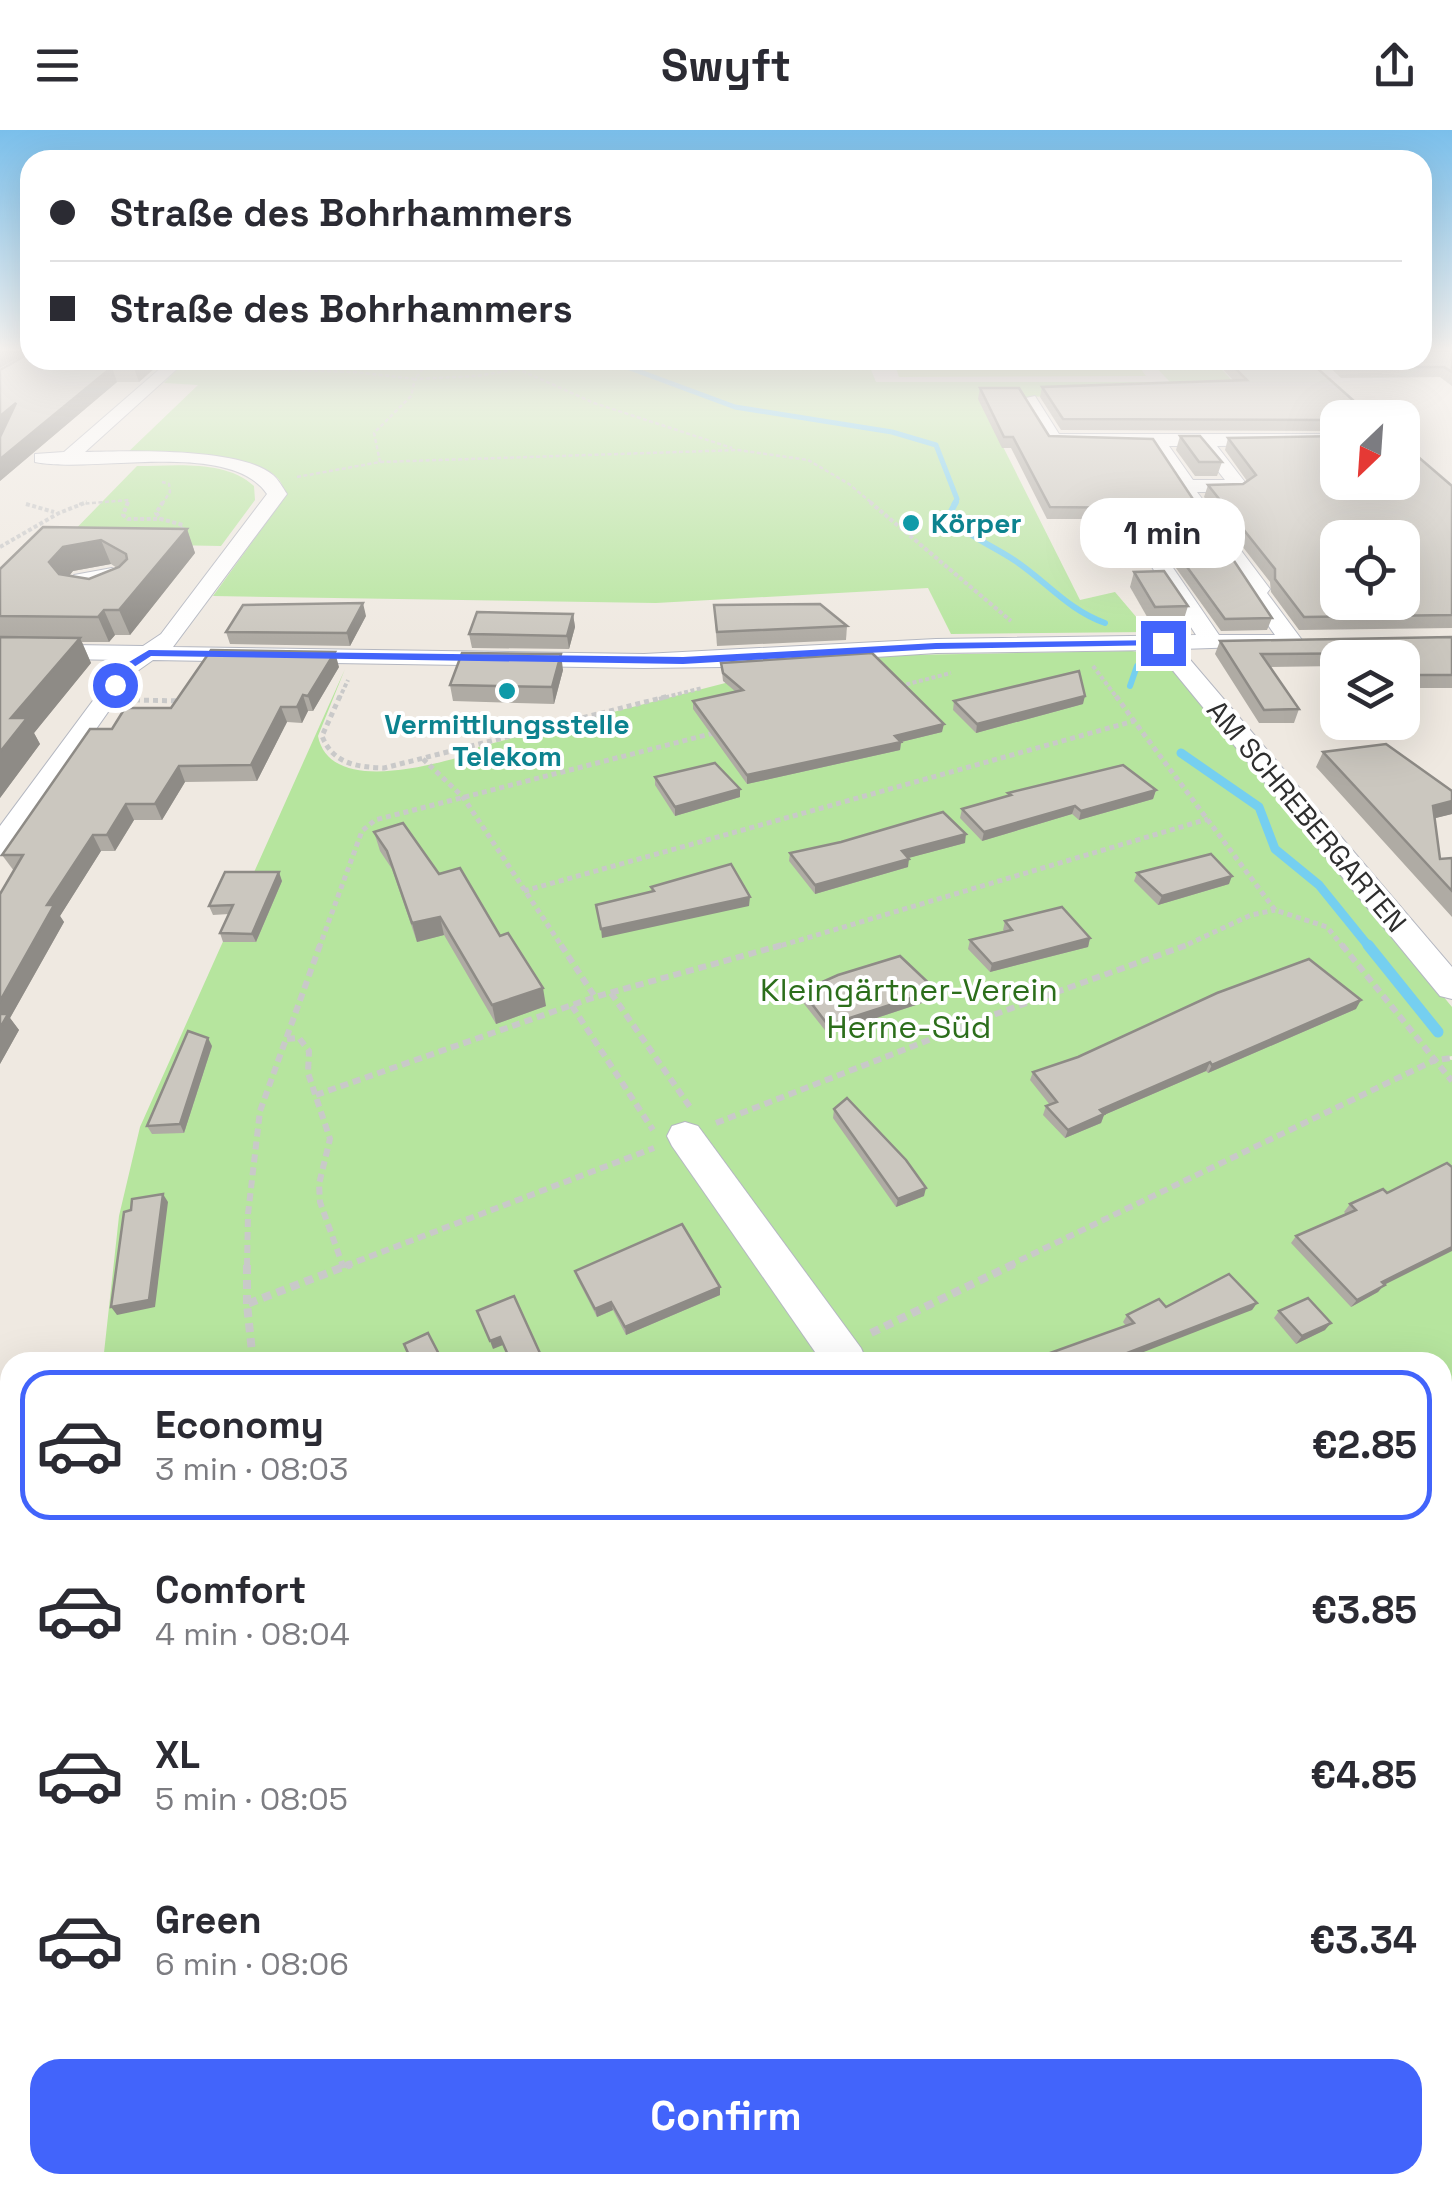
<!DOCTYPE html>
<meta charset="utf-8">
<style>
:root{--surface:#fff;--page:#f7f7f7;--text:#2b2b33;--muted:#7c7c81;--line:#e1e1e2;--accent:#4264fb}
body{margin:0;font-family:"Space Grotesk",sans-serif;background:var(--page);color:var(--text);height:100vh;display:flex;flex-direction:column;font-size:38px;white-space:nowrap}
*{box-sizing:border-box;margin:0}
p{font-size:32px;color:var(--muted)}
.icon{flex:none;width:55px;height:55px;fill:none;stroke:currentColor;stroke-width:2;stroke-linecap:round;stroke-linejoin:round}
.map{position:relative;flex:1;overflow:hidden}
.details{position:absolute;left:0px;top:1222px;width:1452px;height:842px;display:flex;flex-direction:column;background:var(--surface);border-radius:30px 30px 0 0;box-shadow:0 10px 40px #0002}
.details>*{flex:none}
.guide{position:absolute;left:20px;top:20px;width:1412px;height:220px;border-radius:30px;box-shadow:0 10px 40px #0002;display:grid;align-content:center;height:220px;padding:0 30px;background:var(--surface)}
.needle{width:65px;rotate:205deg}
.fabs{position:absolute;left:1320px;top:270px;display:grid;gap:20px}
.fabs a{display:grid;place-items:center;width:100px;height:100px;border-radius:20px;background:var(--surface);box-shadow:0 10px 40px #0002;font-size:50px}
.end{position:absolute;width:45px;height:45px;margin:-22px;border:12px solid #4264fb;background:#fff;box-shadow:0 0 0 5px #fff}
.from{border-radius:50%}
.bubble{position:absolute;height:70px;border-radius:30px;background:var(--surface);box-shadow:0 10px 40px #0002;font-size:32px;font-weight:700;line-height:70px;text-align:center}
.guide b{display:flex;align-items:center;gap:35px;height:95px;font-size:38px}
.guide b+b{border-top:2px solid var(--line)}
.guide i{width:25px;height:25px;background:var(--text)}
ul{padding:18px 0 0;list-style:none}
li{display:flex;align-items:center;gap:30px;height:150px;margin:0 20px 15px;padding:0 10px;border:5px solid transparent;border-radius:30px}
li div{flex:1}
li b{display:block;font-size:38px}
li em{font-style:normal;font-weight:700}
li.active{border-color:var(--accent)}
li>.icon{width:90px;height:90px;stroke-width:1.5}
.button{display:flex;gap:20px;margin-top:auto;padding:20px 30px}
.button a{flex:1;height:115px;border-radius:30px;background:var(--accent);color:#fff;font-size:40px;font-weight:700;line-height:115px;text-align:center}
header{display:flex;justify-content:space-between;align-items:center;height:130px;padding:0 30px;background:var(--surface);font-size:45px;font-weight:700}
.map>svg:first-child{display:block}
.green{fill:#b6e59e}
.pitch{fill:#c9ec9a}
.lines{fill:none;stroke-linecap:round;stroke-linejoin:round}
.stream-far3{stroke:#75cff0;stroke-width:5}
.stream-far2{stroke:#75cff0;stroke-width:6}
.stream-far1{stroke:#75cff0;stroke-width:9}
.stream{stroke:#75cff0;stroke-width:11}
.minor-casing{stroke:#b4b7c1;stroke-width:2}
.path-far4{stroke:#c9c9c9;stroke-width:2.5;stroke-dasharray:4 2.5;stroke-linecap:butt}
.path-far3{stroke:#c9c9c9;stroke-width:4;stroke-dasharray:4 2.5;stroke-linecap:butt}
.path-far2{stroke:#c9c9c9;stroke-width:5;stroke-dasharray:5 4;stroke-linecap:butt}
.path-far1{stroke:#c9c9c9;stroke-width:6;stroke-dasharray:8 5;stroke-linecap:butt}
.path{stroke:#c9c9c9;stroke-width:8;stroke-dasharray:9 6;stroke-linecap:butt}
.minor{fill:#fff;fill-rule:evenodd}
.wall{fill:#afaba4;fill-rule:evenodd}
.shaded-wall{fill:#8e8b86}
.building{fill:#cbc7bf;stroke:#8e8b86;stroke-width:2.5;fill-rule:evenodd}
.route{fill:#4264fb}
.culture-dot{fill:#0f9aa8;stroke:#fff;stroke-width:4}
.labels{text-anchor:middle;stroke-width:8;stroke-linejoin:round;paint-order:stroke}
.far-culture-label{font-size:28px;font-weight:bold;fill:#0d838f;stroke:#fff;text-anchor:start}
.far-street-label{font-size:28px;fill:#2e2e2e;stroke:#fff}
.park-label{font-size:32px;fill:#2c6e1b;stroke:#fff}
</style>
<header><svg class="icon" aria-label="menu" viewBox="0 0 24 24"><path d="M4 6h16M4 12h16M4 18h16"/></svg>Swyft<svg class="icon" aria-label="share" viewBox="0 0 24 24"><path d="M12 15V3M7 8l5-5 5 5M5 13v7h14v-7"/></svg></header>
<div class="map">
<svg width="1452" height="2064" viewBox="0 0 1452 2064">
<rect width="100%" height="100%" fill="#efe9e1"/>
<g class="green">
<path d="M867,230L876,252H1170L1149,230H1213L1239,258L979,269L1080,470L1115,462L1149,502L951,504L928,458L656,473L213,466L282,371C299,317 155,327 124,326L198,255L164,253L185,231Z"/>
<path d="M137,336C174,336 225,329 254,356L255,370L221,416L62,413Z"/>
<path d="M1132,521L1163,526L1452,877V926L1441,928L1452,930V1404L1443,1412L1442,1232H103L119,1086L140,997L345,539L318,606C330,667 439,633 478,622V617L803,533L909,525Z"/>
<path d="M482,2055H740L729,2064H493Z"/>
</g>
<path class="pitch" d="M893,230H1134L1146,246L899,247Z"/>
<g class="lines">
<path class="stream-far3" d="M608,230L735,277L892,302L936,315L957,369L954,374"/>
<g class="stream-far2">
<path d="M956,372L949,385C967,406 991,415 1014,430C1046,451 1068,480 1105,493"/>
<path d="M1130,556L1137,536"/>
</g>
<path class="stream-far1" d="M1181,623L1259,677L1275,719L1319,755L1370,818"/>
<path class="stream" d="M1368,815L1438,902"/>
<g class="minor-casing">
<g id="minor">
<path d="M170,230H187L85,322C128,321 240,317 273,345C278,349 283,358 287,364L173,517L644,524L936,509L1196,505L1137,414L1147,408L1154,410L1219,505H1275L1245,463L1248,459L1179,363V356L1152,316L1047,313L1021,269L1035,266L1059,304H1338V314L1217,316L1248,356L1239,362H1197L1270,459L1267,463L1302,510L1298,515L1181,519L1452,837V869L1440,866L1156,520L936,523L722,537L644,538L153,530L136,542L10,722L0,725V696L123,530L0,528V514L143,516L161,504L267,364C230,309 92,344 35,332V324L64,322ZM1169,316H1198L1225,350H1193Z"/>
<path d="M112,438L134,451C117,472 83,478 63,459L74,445ZM110,452L87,457L89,455Z"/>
<path d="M685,992L698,996L861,1218L867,1232H822L672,1016L667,1006L672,996Z"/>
<path d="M1442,2030L1452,2039V2064H1394L1390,2055H1442Z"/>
</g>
</g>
<g class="path-far4">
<path d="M485,230L518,239L594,273L732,318"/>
<path d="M197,237L354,242L415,249L423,239L442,230"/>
<path d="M380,332L374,303L411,266L415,249L477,246L573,230"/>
<path d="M297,347L380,332L738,320L808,330L849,354L873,374"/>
<path d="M79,374L129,370L127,374"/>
<path d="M162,374L170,362L169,354L162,352"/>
</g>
<g class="path-far3">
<path d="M128,372L123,385L128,389H161"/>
<path d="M163,372L156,383L161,389L183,395L181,406"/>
<path d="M870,372L1011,491"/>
<path d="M26,374L54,382"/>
<path d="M0,417L59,383L87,372"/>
<path d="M1093,536L1118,569"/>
<path d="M900,556L951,543"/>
<path d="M339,569L348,550"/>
<path d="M659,569L702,558"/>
</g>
<g class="path-far2">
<path d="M340,566L322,606C333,634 357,637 384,638L669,566"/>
<path d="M1116,566L1134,591"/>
<path d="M135,570L183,571"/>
<path d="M423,629L463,667L563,818"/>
<path d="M524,761L1134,591L1275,780L1327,797L1344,818"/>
<path d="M319,818L362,701L375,690L718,602"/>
<path d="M773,818L1208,689"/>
<path d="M1180,818L1251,785L1275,780"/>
</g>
<g class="path-far1">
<path d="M561,815L595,867"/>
<path d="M1342,815L1452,951"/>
<path d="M611,863L690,977"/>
<path d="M572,876L653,1000"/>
<path d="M287,909L299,908L309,921L308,943L330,1009L319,1054L320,1072L343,1136"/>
<path d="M316,965L595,867L782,815"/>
<path d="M716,993L993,885L1187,815"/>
<path d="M247,1136L248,1084L260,981L320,815"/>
<path d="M345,1136L654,1018"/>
<path d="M1008,1136L1435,930L1452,928"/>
</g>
<g class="path">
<path d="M343,1134L344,1138"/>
<path d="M247,1174V1134"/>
<path d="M871,1203L1014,1134"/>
<path d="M253,1232L247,1174L351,1134"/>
<path d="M1442,1271L1452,1265"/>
</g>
<use href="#minor" class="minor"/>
</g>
<g class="wall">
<path d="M1452,221V256L1440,247L1341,248L1322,230H1422Z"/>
<path d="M164,230L139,252H117L0,351V240Z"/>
<path d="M1214,230H1308L1338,288V301L1061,300L1040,267L1042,257L1234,251Z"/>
<path d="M980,258L1049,306L1153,309L1272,488L1267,500L1221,501L1141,389H1047L1011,318H1002L978,269Z"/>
<path d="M1180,306L1222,332L1217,346H1195L1176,320Z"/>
<path d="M1228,308L1452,356V498L1299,500L1271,462L1270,452L1204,367L1208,355L1243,354L1247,351L1225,320Z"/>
<path d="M43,397L187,399L195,423L130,505H115L109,512H82L91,533L34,603L40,614L0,668V439ZM111,434L117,438L89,449L69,446L73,441Z"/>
<path d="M1134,442L1188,476L1183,492H1150L1130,457Z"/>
<path d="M714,475L847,496L846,510L717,516Z"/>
<path d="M573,484L575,497L569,519L472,518L469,504Z"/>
<path d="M366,486L350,516L230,514L226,502Z"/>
<path d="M1452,507V558H1409L1402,551V528H1338V536L1270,537L1299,579L1294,593H1259L1215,524L1220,511Z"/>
<path d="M721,533L942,602L901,612L900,620L747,654L693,579V571L736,562L723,551Z"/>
<path d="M339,537L313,581H308L302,593L287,592L257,651L185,652L162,690H134L115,721H101L60,786L64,792L10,888L19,900L0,934L14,741L2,725L112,599L171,578Z"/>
<path d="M563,540L554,574L453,571L450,555Z"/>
<path d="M954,571L1083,574L976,603L953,580Z"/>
<path d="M1323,622L1452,661V684L1435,688L1440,729L1452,728V787L1316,637Z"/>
<path d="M655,647L740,659V667L675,686L655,655Z"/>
<path d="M1156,660L1153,669L1079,690L1072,684L982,711L960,688L962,679L1008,666V663Z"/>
<path d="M374,702L439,744L500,806L546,876L496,894L444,805L417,812L392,739L380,721Z"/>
<path d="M965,713L908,728V737L815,764L789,731L790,723Z"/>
<path d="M1137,743L1229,754L1158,775L1134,751Z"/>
<path d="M282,751L256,812H223L220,803L229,784L213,785L209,776Z"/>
<path d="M1005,791L1090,808L1088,817L990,842L968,819L970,810L1004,801L1003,800Z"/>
<path d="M936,860L934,869L828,904L801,870L802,861Z"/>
<path d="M1356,879L1208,943L1206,941L1104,985L1101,993L1065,1008L1043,985L1046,976L1050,975L1030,950L1033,942Z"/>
<path d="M212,916L184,1003L152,1004L147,996Z"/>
<path d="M834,979L924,1066L896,1077L833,988Z"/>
<path d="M1387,1063L1384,1155L1378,1162L1351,1177L1291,1113L1296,1106L1346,1084L1344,1082L1350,1074Z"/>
<path d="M575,1141L720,1165L626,1205L613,1180L597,1187L577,1148Z"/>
<path d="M1257,1173L1252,1180L1126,1196L1123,1192L1127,1185L1166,1177Z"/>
<path d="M1279,1181L1325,1200L1296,1214L1274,1188Z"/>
<path d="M1452,1334V1474L1442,1481V1412L1449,1406L1442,1399V1340Z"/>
<path d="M1452,1556V1630H1451L1442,1621V1565Z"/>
<path d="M1452,1646V1747L1442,1736V1655Z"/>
<path d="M1452,1887V1931L1442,1919V1897Z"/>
</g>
<g class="shaded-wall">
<path d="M0,221H27L28,223L0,238Z"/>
<path d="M143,230H164L139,252L134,238Z"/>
<path d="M112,237L117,252L0,351V329Z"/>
<path d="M16,273L0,307V286Z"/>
<path d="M187,399L195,423L130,505L119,480Z"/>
<path d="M101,410L111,434L73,441L60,457L49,432L63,417Z"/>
<path d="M363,473L366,486L350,516L347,503Z"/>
<path d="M104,480L115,505L109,512L98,487Z"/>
<path d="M573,484L575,497L569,519L567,506Z"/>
<path d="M80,508L91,533L34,603L40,614L0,668V622L11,588Z"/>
<path d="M335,522L339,537L313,581L308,566Z"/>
<path d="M561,524L563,540L554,574L552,557Z"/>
<path d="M303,565L308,581L302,593L297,577Z"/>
<path d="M1085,566L1083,574L976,603L977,594Z"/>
<path d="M281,577L287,592L257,651L251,635Z"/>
<path d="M944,594L942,602L901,612L900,620L747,654V645Z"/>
<path d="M179,636L185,652L162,690L155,674Z"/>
<path d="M740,659V667L675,686V677Z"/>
<path d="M1156,660L1153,669L1079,690L1081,681Z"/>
<path d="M1452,671V684L1424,691L1433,676Z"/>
<path d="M126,674L134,690L115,721L107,705Z"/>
<path d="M1075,676L1072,684L982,711L984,702Z"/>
<path d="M966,704L965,713L901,730L902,721Z"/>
<path d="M93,705L101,721L60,786L64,792L10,888L19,900L0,934V871L47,775Z"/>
<path d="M909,729L908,737L815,764V755Z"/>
<path d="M279,742L282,751L256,812L252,804Z"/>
<path d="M1232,746L1229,754L1158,775L1162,766Z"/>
<path d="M750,767L749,776L602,808L601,799Z"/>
<path d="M440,787L444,805L417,812L412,793Z"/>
<path d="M1090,808L1088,817L990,842L992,834Z"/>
<path d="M543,858L546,876L496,894L492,875Z"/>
<path d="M936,860L934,869L828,904V895Z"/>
<path d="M1361,870L1356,879L1208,943L1212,935Z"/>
<path d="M208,908L212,916L184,1003L180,994Z"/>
<path d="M1210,932L1206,941L1104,985L1101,993L1065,1008L1068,1000L1100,980Z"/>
<path d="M926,1058L924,1066L896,1077L898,1069Z"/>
<path d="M163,1064L168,1072L155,1177L117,1185L111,1177Z"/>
<path d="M1452,1117V1121L1384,1155L1378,1162L1351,1177L1357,1170L1382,1152Z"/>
<path d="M720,1157V1165L626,1205L625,1197Z"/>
<path d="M611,1172L613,1180L597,1187L595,1179Z"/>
<path d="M1257,1173L1252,1180L1118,1232H1104Z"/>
<path d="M1331,1193L1325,1200L1296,1214L1302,1206Z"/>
<path d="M500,1207L503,1215L493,1219L490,1211Z"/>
<path d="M529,2055H539L535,2064H525Z"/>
</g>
<g class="building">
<path d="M1422,221H1452V242L1444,237H1344L1336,230H1422Z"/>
<path d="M30,223V230H143L134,238L112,237L0,329V307L16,273L0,286V240Z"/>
<path d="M1227,230H1308L1373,288H1338V290L1063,289L1042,257L1247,250Z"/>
<path d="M980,258H1019L1049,306L1153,309L1272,488L1225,489L1144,378L1050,377L1013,307H1004Z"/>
<path d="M1180,306H1200L1222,332H1199Z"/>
<path d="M1338,306V352H1402V313L1452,356V485L1304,487L1275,449V439L1208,355L1243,354L1256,345L1228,308ZM1338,408H1402V472H1338Z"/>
<path d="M43,397L187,399L119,480H104L98,487L0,486V439ZM101,410L126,424L127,429L119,437L89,449L59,444L49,432L63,417Z"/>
<path d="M1164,441L1188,476L1155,477L1134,442Z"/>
<path d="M363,473L347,503L226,502L243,475Z"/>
<path d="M820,474L847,496L717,502L714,475Z"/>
<path d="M477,482L573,484L567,506L469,504Z"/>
<path d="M0,507L80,508L11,588H27L0,622Z"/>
<path d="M1452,507V545H1416L1402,528L1397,523L1261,524L1299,579L1264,580L1220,511Z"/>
<path d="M211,520L335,522L308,566L303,565L297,577H281L251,635L179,636L155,674H126L107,705H93L47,775H54L0,871V764L23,725H2L90,599H112L125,578H171Z"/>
<path d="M462,523L561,524L552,557L450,555Z"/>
<path d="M872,523L944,594L895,606L901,612L747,645L693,571L743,560L723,543L721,533Z"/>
<path d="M1079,541L1085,566L977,594L954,571Z"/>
<path d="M1386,614L1452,661V671L1433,676L1440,729L1452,728V761L1323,622Z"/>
<path d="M715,633L740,659L675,677L655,647Z"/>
<path d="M1123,635L1156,660L1081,681L1075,676L984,702L962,679L1011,665L1008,663Z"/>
<path d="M943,682L966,704L902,721L909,729L815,755L790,723L841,712Z"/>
<path d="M403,693L439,744L460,738L500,806L508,803L543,858L492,875L440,787L412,793L387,721L374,702Z"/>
<path d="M1211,724L1232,746L1162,766L1137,743Z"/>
<path d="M731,734L750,767L601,799L596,775L654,761L651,757Z"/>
<path d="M225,742H279L252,804L220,803L233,775L209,776Z"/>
<path d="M1062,777L1090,808L992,834L970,810L1012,800L1005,791Z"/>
<path d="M900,826L936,860L828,895L802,861L838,845Z"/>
<path d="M1309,829L1361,870L1212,935L1210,932L1100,980L1104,984L1068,1000L1046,976L1057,972L1033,942L1078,927L1217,863Z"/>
<path d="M0,884H8L0,898Z"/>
<path d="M188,901L208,908L180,994L147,996Z"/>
<path d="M847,968L906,1030L926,1058L898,1069L834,979Z"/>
<path d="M1447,1033L1452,1037V1117L1382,1152L1385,1155L1357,1170L1296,1106L1356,1080L1350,1074L1383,1059L1387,1063Z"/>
<path d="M163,1064L149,1170L111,1177L124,1082L131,1080L132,1069Z"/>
<path d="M682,1094L720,1157L625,1197L611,1172L595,1179L575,1141Z"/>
<path d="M1229,1144L1257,1173L1104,1232H1025L1134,1193L1127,1185L1159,1169L1166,1177Z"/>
<path d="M514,1166L544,1232H511L500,1207L490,1211L477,1181Z"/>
<path d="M1308,1168L1331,1193L1302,1206L1279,1181Z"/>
<path d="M428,1203L443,1232H412L404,1214Z"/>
<path d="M1452,1334V1353L1442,1343V1340Z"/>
<path d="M10,1378V1406L4,1408L6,1379Z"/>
<path d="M1452,1407V1474L1442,1481V1414Z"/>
<path d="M1452,1560V1617L1442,1607V1568Z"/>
<path d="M448,2055H529L525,2064H458Z"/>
<path d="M720,2055H730L723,2061Z"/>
</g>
<linearGradient id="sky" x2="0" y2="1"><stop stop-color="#7abfeb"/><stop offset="0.43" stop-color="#f8f5f2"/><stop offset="1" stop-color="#f8f5f2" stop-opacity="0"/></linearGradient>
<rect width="1452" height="510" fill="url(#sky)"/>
<path class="route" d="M1163,510L1167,515L936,519L683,534L151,526L131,539L118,557L109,555L124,535L149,520L683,527L936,513Z"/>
<g class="culture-dot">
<circle cx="911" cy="393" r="10"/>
<circle cx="507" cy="561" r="10"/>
</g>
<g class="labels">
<g class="far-culture-label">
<text x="931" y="403">Körper</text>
<text x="507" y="604" text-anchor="middle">Vermittlungsstelle<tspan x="507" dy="32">Telekom</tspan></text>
</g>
<g class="far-street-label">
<text transform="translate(1307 686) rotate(50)" y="10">AM SCHREBERGARTEN</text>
</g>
<g class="park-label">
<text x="909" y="871">Kleingärtner-Verein<tspan x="909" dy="37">Herne-Süd</tspan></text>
</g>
</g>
</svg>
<div class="fabs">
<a><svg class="needle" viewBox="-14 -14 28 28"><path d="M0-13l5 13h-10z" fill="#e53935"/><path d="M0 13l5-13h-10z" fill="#7c7c81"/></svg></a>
<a><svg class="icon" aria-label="locate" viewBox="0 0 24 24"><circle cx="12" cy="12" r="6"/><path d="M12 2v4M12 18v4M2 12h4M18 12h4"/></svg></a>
<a><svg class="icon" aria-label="layers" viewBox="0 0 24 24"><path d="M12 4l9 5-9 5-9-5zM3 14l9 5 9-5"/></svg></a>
</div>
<i class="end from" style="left:115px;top:555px"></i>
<i class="end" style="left:1163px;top:513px"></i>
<div class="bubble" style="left:1080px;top:368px;width:165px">1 min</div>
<div class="guide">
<b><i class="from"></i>Straße des Bohrhammers</b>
<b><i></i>Straße des Bohrhammers</b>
</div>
<section class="details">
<ul>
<li class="active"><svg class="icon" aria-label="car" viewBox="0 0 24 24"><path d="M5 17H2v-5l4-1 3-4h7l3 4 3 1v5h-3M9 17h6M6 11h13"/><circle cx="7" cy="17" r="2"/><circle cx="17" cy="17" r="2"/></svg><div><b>Economy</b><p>3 min · 08:03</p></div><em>€2.85</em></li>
<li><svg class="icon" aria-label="car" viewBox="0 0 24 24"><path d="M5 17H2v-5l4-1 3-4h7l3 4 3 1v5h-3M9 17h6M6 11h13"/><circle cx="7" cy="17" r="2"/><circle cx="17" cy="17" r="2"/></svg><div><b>Comfort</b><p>4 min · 08:04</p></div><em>€3.85</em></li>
<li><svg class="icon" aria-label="car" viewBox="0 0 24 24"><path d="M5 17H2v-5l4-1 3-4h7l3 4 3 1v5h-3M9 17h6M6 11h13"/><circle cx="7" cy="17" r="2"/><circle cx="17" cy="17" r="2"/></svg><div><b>XL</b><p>5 min · 08:05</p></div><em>€4.85</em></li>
<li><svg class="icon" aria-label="car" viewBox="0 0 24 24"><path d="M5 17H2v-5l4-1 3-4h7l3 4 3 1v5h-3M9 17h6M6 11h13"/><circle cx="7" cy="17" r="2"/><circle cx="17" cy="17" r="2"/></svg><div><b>Green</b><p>6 min · 08:06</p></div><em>€3.34</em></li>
</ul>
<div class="button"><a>Confirm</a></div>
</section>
</div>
